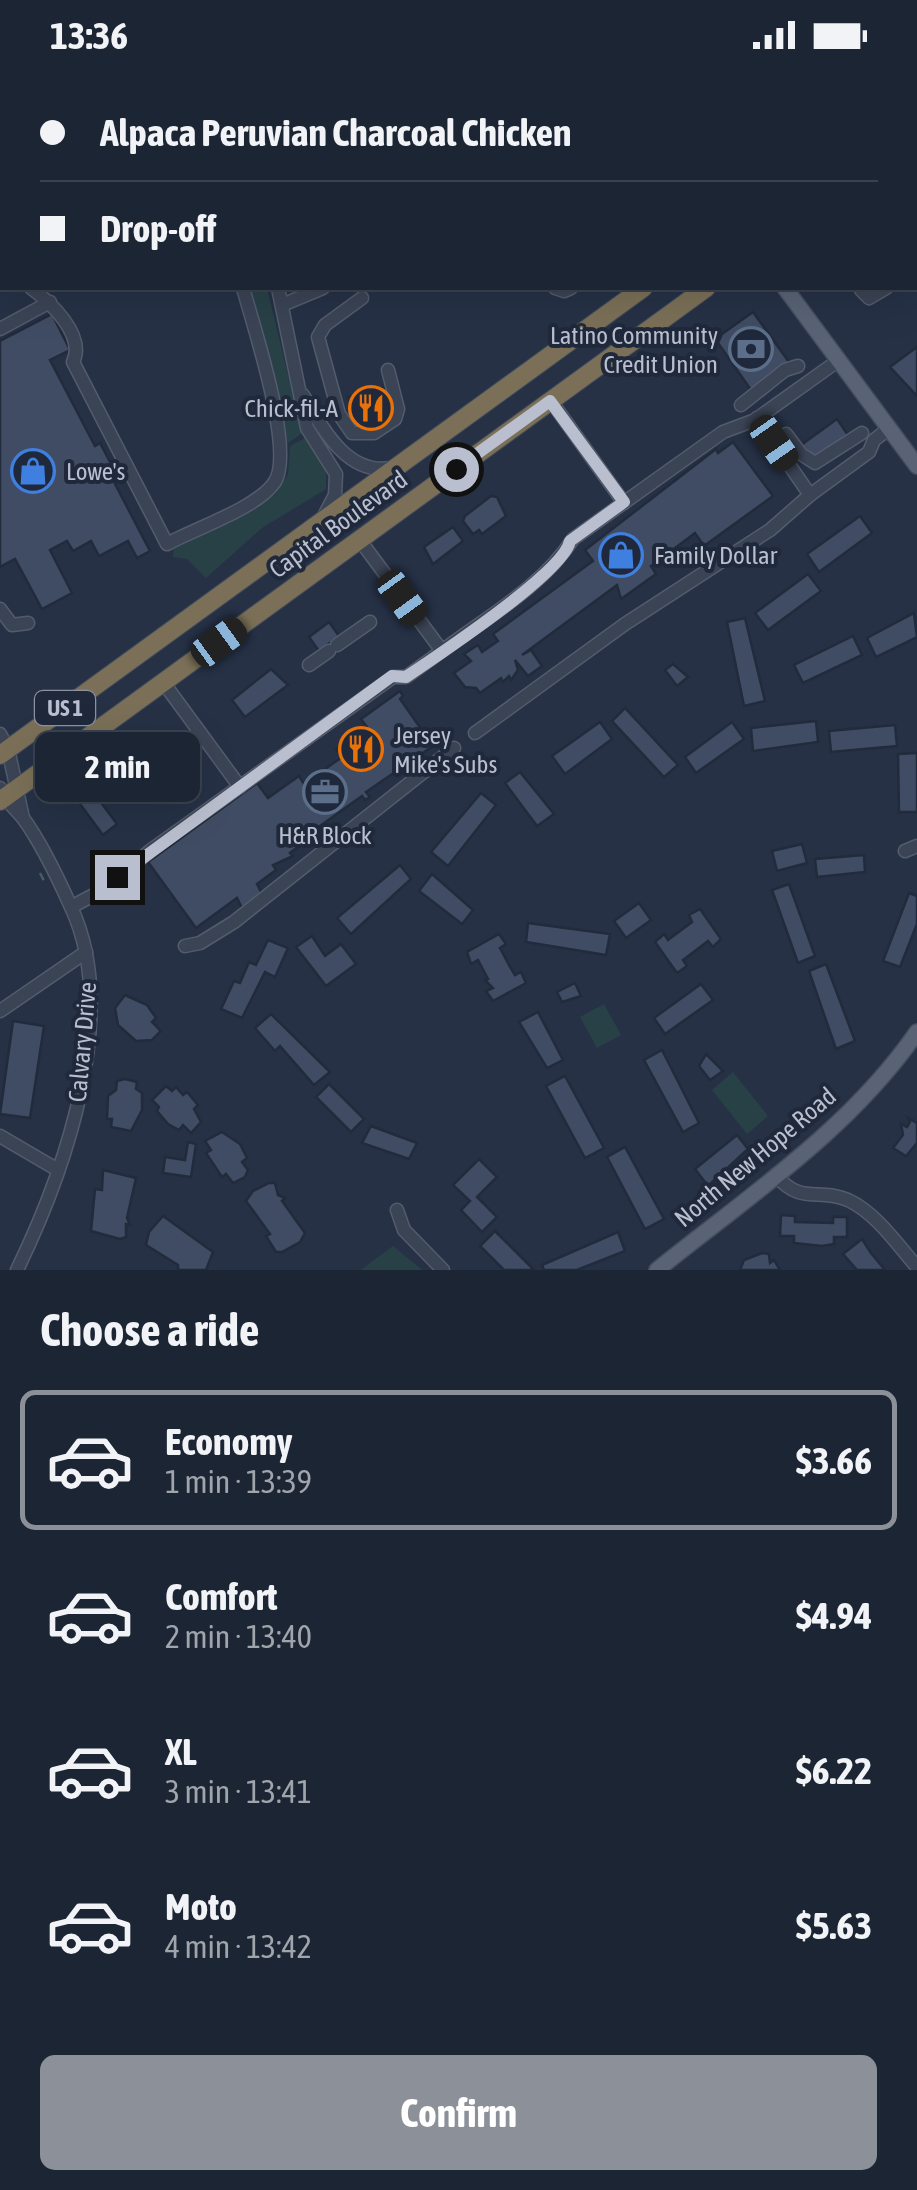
<!DOCTYPE html>
<meta charset="utf-8">
<style>
:root{--surface:#1c2534;--page:#293140;--text:#f1f3f6;--muted:#a0a5ac;--line:#3a424f;--accent:#8c9099}
body{margin:0;font-family:"Asap Condensed",sans-serif;background:var(--page);color:var(--text);height:100vh;display:flex;flex-direction:column;font-size:38px;white-space:nowrap}
*{box-sizing:border-box;margin:0}
p{font-size:32px;color:var(--muted)}
.icon{flex:none;width:55px;height:55px;fill:none;stroke:currentColor;stroke-width:2;stroke-linecap:round;stroke-linejoin:round}
.map{position:relative;height:1200px;overflow:hidden}
.panel{display:flex;flex-direction:column;background:var(--surface);flex:1}
.panel>*{flex:none}
.top-card{position:absolute;left:0px;top:0px;width:918px;height:220px;box-shadow:0 10px 40px #0002,0 0 0 2px var(--line);display:grid;align-content:center;height:220px;padding:0 40px;background:var(--surface)}
.end{position:absolute;width:45px;height:45px;margin:-22px;border:12px solid #b9bfce;background:#111;box-shadow:0 0 0 5px #111}
.from{border-radius:50%}
.bubble{position:absolute;height:70px;border-radius:15px;background:var(--surface);box-shadow:0 10px 40px #0002,0 0 0 2px var(--line);font-size:32px;font-weight:700;line-height:70px;text-align:center}
.car{position:absolute;width:30px;height:60px;margin:-30px -15px;border-radius:12px;box-shadow:0 0 8px 2px #0007;background:linear-gradient(#222 24%,#8ab4d8 0 40%,#222 0 76%,#8ab4d8 0 86%,#222 0)}
.top-card b{display:flex;align-items:center;gap:35px;height:95px;font-size:38px}
.top-card b+b{border-top:2px solid var(--line)}
.top-card i{width:25px;height:25px;background:var(--text)}
ul{padding:0;list-style:none}
li{display:flex;align-items:center;gap:30px;height:140px;margin:0 20px 15px;padding:0 20px;border:5px solid transparent;border-radius:15px}
li div{flex:1}
li b{display:block;font-size:38px}
li em{font-style:normal;font-weight:700}
li.selected{border-color:var(--accent)}
li>.icon{width:90px;height:90px;stroke-width:1.5}
h2{padding:0 40px;font-size:45px;line-height:120px}
.cta{display:flex;gap:20px;margin-top:auto;padding:20px 40px}
.cta a{flex:1;height:115px;border-radius:15px;background:var(--accent);color:#fff;font-size:40px;font-weight:700;line-height:115px;text-align:center}
.status{display:flex;justify-content:space-between;align-items:center;height:70px;padding:0 50px;background:var(--surface);direction:ltr}
.status svg{height:28px;fill:currentColor}
.map>svg:first-child{display:block}
.green{fill:#284147}
.building{fill:#404c63;stroke:#212b3c;stroke-width:2.5}
.lines{fill:none;stroke-linecap:round;stroke-linejoin:round}
.minor-casing{stroke:#535c6c;stroke-width:15}
.major-casing{stroke:#444d5e;stroke-width:18}
.highway-casing{stroke:#424c5c;stroke-width:20}
.path{stroke:#475e62;stroke-width:2.5;stroke-dasharray:8 8;stroke-linecap:butt}
.minor{stroke:#3b4455;stroke-width:12}
.major{stroke:#596375;stroke-width:15}
.highway{stroke:#7b7057;stroke-width:18}
.route{stroke:#b9bfce;stroke-width:12}
.labels{text-anchor:middle;stroke-width:8;stroke-linejoin:round;paint-order:stroke}
.shield{fill:#1f293b;stroke:#8b92a2;stroke-width:2.5}
.shield-label{font-size:22px;font-weight:bold;fill:#b9bfce}
.poi-label{font-size:25px;fill:#b9bfce;stroke:#1f293b;text-anchor:start}
.street-label{font-size:25px;fill:#b9bfce;stroke:#1f293b}
</style>
<div class="status"><b>13:36</b><svg viewBox="0 0 49 12"><path d="M0 12V9h3v3zM5 12V6h3v6zM10 12V3h3v9zM15 12V0h3v12zM26 1h20v11H26zM47 4h2v5h-2z"/></svg></div>
<div class="map">
<svg width="917" height="1200" viewBox="0 0 917 1200">
<rect width="100%" height="100%" fill="#263146"/>
<g class="green">
<path d="M250,218H267L302,363L287,374Z"/>
<path d="M305,368L326,399V419L262,458L206,508L187,489L173,487L174,477L275,425L288,404L290,376Z"/>
<path d="M604,934L621,965L597,978L580,947Z"/>
<path d="M733,1002L768,1046L747,1064L712,1020Z"/>
<path d="M393,1176L422,1200H361Z"/>
</g>
<g class="building">
<path d="M411,0H537L539,2H413Z"/>
<path d="M753,242L789,292L751,320L718,273L722,264Z"/>
<path d="M52,244L70,280L50,290L95,376L100,373L118,407L113,410L150,481L137,488L128,471L99,486L91,471L73,481L67,471L50,480L72,523L42,539L15,489L0,497V271Z"/>
<path d="M917,277V326L890,297Z"/>
<path d="M385,317L394,347L359,357L348,327Z"/>
<path d="M837,349L848,365L816,388L806,382L801,375Z"/>
<path d="M733,372L773,426L704,476L695,463L651,496L656,504L621,529L617,515L522,585L531,580L542,596L528,606L515,590L518,600L511,610L509,606L503,612L501,608L480,623L476,618L465,617L454,603L471,591L464,584L478,575L482,582L498,571L493,564L593,491L585,480L716,379L718,383Z"/>
<path d="M491,426L497,427L506,446L482,464L479,460L473,464L463,451L465,446Z"/>
<path d="M860,446L872,463L819,502L807,484Z"/>
<path d="M453,457L463,471L433,494L424,477Z"/>
<path d="M808,504L821,521L768,560L755,543Z"/>
<path d="M914,543L917,567L876,587L867,568Z"/>
<path d="M745,548L765,631L744,636L727,552Z"/>
<path d="M329,552L339,566L319,581L309,567Z"/>
<path d="M853,566L862,585L803,613L794,595Z"/>
<path d="M673,594L688,607L677,616L665,600Z"/>
<path d="M271,599L288,615L245,647L232,630Z"/>
<path d="M400,621L403,626L400,629L433,676L366,722L370,727L365,730L362,726L295,774L298,777L290,783L293,786L273,795L276,800L257,814L262,824L242,838L237,828L196,858L148,792L257,713L268,728L299,706L304,714L342,687L336,679L367,657L361,649Z"/>
<path d="M625,638L678,695L664,707L612,651Z"/>
<path d="M816,651L818,672L753,681L751,658Z"/>
<path d="M600,652L612,669L565,704L552,686Z"/>
<path d="M732,652L744,669L696,703L685,687Z"/>
<path d="M895,655L897,676L831,682L829,661Z"/>
<path d="M917,683V742H899L898,684Z"/>
<path d="M520,702L554,744L537,756L505,713Z"/>
<path d="M91,719L117,754L103,765L77,730Z"/>
<path d="M481,723L496,735L448,796L431,782Z"/>
<path d="M802,774L807,793L777,801L772,781Z"/>
<path d="M864,785L865,802L817,807L815,789Z"/>
<path d="M400,795L411,809L351,864L337,848Z"/>
<path d="M432,804L473,840L462,854L419,821Z"/>
<path d="M789,814L815,886L798,893L772,820Z"/>
<path d="M909,823L917,826V854L900,897L883,891Z"/>
<path d="M639,833L651,850L626,868L614,851Z"/>
<path d="M700,839L721,869L713,877L708,871L691,884L683,890L687,896L677,903L655,872L664,864L668,870L692,852L689,845Z"/>
<path d="M528,853L610,864L606,885L526,872Z"/>
<path d="M499,864L506,874L500,878L510,897L515,905L521,902L526,913L493,931L486,921L493,918L485,910L488,909L478,890L471,894L467,882Z"/>
<path d="M312,866L325,886L341,874L356,894L326,916L296,877Z"/>
<path d="M268,870L288,878L275,907L265,902L242,948L221,939L234,911L240,913L249,892L256,895Z"/>
<path d="M826,894L855,971L836,979L809,901Z"/>
<path d="M575,913L581,926L562,932L557,922Z"/>
<path d="M701,914L713,930L665,964L654,948Z"/>
<path d="M125,925L147,935L156,948L152,952L161,961L152,970L136,971L118,955L115,938Z"/>
<path d="M538,942L563,990L547,998L519,952Z"/>
<path d="M271,944L330,1002L314,1015L280,976L275,981L255,958Z"/>
<path d="M13,951L44,956L30,1048L0,1044Z"/>
<path d="M662,980L699,1053L683,1062L644,990Z"/>
<path d="M706,984L723,1001L710,1010L699,996Z"/>
<path d="M565,1006L604,1078L585,1088L546,1016Z"/>
<path d="M125,1009L137,1012L136,1019L142,1023V1040L131,1061L111,1057L112,1049H107L108,1026L116,1020L117,1011Z"/>
<path d="M329,1014L364,1049L351,1062L316,1027Z"/>
<path d="M166,1016L172,1021L176,1017L183,1025L187,1022L198,1035L194,1039L201,1052L191,1063L183,1055L179,1060L168,1054L157,1041L159,1037L152,1030Z"/>
<path d="M908,1048L917,1053V1073L906,1086L893,1078L903,1065L901,1054L907,1057L910,1052Z"/>
<path d="M371,1056L417,1073L409,1089L362,1073Z"/>
<path d="M222,1062L240,1074L247,1088L242,1092L248,1100L245,1107L233,1113L226,1104L222,1107L206,1083L211,1080L205,1071Z"/>
<path d="M737,1065L748,1079L708,1116L695,1099Z"/>
<path d="M188,1072L196,1074L191,1107L163,1103L165,1087L185,1090Z"/>
<path d="M625,1077L664,1149L645,1159L607,1087Z"/>
<path d="M479,1089L497,1107L477,1127L497,1147L482,1162L461,1140L470,1131L453,1115Z"/>
<path d="M103,1100L136,1108L127,1148L130,1155L126,1154V1167L120,1169L91,1161L95,1119L102,1120Z"/>
<path d="M269,1113H275L278,1125L285,1128L282,1131L305,1163L300,1172L282,1182H276L266,1166L270,1164L246,1131L253,1121Z"/>
<path d="M781,1145L795,1146V1152L833,1153V1147H847V1167H834V1174L822,1176L794,1173V1166H780Z"/>
<path d="M163,1146L213,1182L206,1200H178V1195L146,1175L149,1162Z"/>
<path d="M495,1161L534,1200H504L480,1176Z"/>
<path d="M618,1162L625,1181L577,1200H544L542,1195Z"/>
<path d="M862,1169L871,1183L885,1200H857L843,1184Z"/>
<path d="M762,1183L769,1184L770,1193L774,1190L780,1200H740L744,1190Z"/>
</g>
<g class="lines">
<g class="minor-casing">
<g id="minor">
<path d="M132,0L134,2"/>
<path d="M142,0L145,2"/>
<path d="M400,0L402,2"/>
<path d="M566,0L568,2"/>
<path d="M249,2L252,0"/>
<path d="M284,2L286,0"/>
<path d="M0,179L2,176"/>
<path d="M31,218C50,232 86,265 73,292L167,474C194,459 257,438 274,413C296,383 253,255 243,218"/>
<path d="M278,218L307,358L336,404L335,425L324,446"/>
<path d="M555,218L564,221L571,218"/>
<path d="M861,220L869,228L886,218"/>
<path d="M362,228L325,255L318,267L339,344L352,363H374L395,349L398,339L388,300"/>
<path d="M282,235L323,218"/>
<path d="M0,259L50,232"/>
<path d="M303,325C323,359 347,406 392,398"/>
<path d="M551,331L624,433"/>
<path d="M741,335L785,300L798,296"/>
<path d="M786,364L801,384L815,393L862,363"/>
<path d="M810,425L869,382L874,370L890,358"/>
<path d="M359,469L442,581C487,547 543,516 573,469L723,362L755,350L839,290"/>
<path d="M0,539L12,555L28,553"/>
<path d="M337,575L370,552"/>
<path d="M309,595L329,581"/>
<path d="M163,612L240,717"/>
<path d="M475,663L625,554L770,460L810,425L757,348"/>
<path d="M0,664L8,679L23,748"/>
<path d="M0,718C5,731 15,738 23,748C42,774 58,808 71,837C121,943 65,1101 17,1200"/>
<path d="M905,781L917,776"/>
<path d="M71,837L105,819L151,780L393,607H406L442,581"/>
<path d="M185,876L200,873L234,852L454,678"/>
<path d="M0,941L86,882"/>
<path d="M0,1066L58,1100"/>
<path d="M775,1105C803,1136 817,1117 848,1130C876,1143 897,1174 917,1197"/>
<path d="M397,1140L404,1160L443,1200"/>
</g>
</g>
<g class="major-casing">
<g id="major">
<path d="M613,0L615,2"/>
<path d="M645,0L647,2"/>
<path d="M785,218L917,396"/>
<path d="M657,1200C749,1126 850,1059 917,962"/>
</g>
</g>
<g class="highway-casing">
<g id="highway">
<path d="M915,19L917,18"/>
<path d="M915,66L917,64"/>
<path d="M0,685L643,218"/>
<path d="M0,731L706,218"/>
</g>
</g>
<path class="path" d="M40,803L45,813"/>
<use href="#minor" class="minor"/>
<use href="#major" class="major"/>
<use href="#highway" class="highway"/>
</g>
<g class="lines">
<path class="route" d="M117,807L392,606L406,607C437,586 564,502 570,471L624,432L550,331L456,399"/>
</g>
<defs>
<g id="bank-ring" transform="scale(2.25)"><circle r="9.5" fill="#1f293b" stroke="#5c6f8a" stroke-width="1.5"/><path d="M-6-4H6V4H-6ZM0-2.3a2.3 2.3 0 1 0 0 4.6a2.3 2.3 0 1 0 0-4.6Z" fill="#5c6f8a"/></g>
<g id="restaurant-ring" transform="scale(2.25)"><circle r="9.5" fill="#1f293b" stroke="#e8710a" stroke-width="1.5"/><path d="M-5-6h1v4h1v-4h1v4h1v-4h1v5L-1.5 .5V6h-2V.5L-5-1ZM5-6V6H3V1.5H1.5Q1.5-4 5-6Z" fill="#e8710a"/></g>
<g id="shop-ring" transform="scale(2.25)"><circle r="9.5" fill="#1f293b" stroke="#3f7fe0" stroke-width="1.5"/><path d="M-5-2.5h2.3a2.7 3.5 0 0 1 5.4 0H5L5.5 6h-11ZM-1.5-2.5h3a1.5 2.3 0 0 0-3 0Z" fill="#3f7fe0"/></g>
<g id="office-ring" transform="scale(2.25)"><circle r="9.5" fill="#1f293b" stroke="#5c6f8a" stroke-width="1.5"/><path d="M-6-3h4V-5.5h4V-3h4V5H-6ZM-1-4.5V-3h2v-1.5ZM-6 0V1H6V0Z" fill="#5c6f8a"/></g>
</defs>
<g fill-rule="evenodd">
<use href="#bank-ring" x="751" y="279"/>
<use href="#restaurant-ring" x="371" y="338"/>
<use href="#shop-ring" x="33" y="401"/>
<use href="#shop-ring" x="621" y="485"/>
<use href="#restaurant-ring" x="361" y="679"/>
<use href="#office-ring" x="325" y="722"/>
</g>
<g class="labels">
<rect class="shield" x="35" y="621" width="60" height="34" rx="8"/>
<g class="shield-label">
<text x="65" y="646">US 1</text>
</g>
<g class="poi-label">
<text x="718" y="274" text-anchor="end">Latino Community<tspan x="718" dy="29">Credit Union</tspan></text>
<text x="338" y="347" text-anchor="end">Chick-fil-A</text>
<text x="66" y="410">Lowe's</text>
<text x="654" y="494">Family Dollar</text>
<text x="394" y="674">Jersey<tspan x="394" dy="29">Mike's Subs</tspan></text>
<text x="325" y="774" text-anchor="middle">H&amp;R Block</text>
</g>
<g class="street-label">
<text transform="translate(338 454) rotate(-36)" y="9">Capital Boulevard</text>
<text transform="translate(82 972) rotate(-85)" y="9">Calvary Drive</text>
<text transform="translate(755 1087) rotate(-40)" y="9">North New Hope Road</text>
</g>
</g>
</svg>
<i class="end from" style="left:456px;top:399px"></i>
<i class="end" style="left:117px;top:807px"></i>
<div class="bubble" style="left:35px;top:662px;width:165px">2 min</div>
<i class="car" style="left:774px;top:373px;rotate:145deg"></i>
<i class="car" style="left:402px;top:528px;rotate:144deg"></i>
<i class="car" style="left:219px;top:572px;rotate:54deg"></i>
<div class="top-card">
<b><i class="from"></i>Alpaca Peruvian Charcoal Chicken</b>
<b><i></i>Drop-off</b>
</div>
</div>
<section class="panel">
<h2>Choose a ride</h2>
<ul>
<li class="selected"><svg class="icon" aria-label="car" viewBox="0 0 24 24"><path d="M5 17H2v-5l4-1 3-4h7l3 4 3 1v5h-3M9 17h6M6 11h13"/><circle cx="7" cy="17" r="2"/><circle cx="17" cy="17" r="2"/></svg><div><b>Economy</b><p>1 min · 13:39</p></div><em>$3.66</em></li>
<li><svg class="icon" aria-label="car" viewBox="0 0 24 24"><path d="M5 17H2v-5l4-1 3-4h7l3 4 3 1v5h-3M9 17h6M6 11h13"/><circle cx="7" cy="17" r="2"/><circle cx="17" cy="17" r="2"/></svg><div><b>Comfort</b><p>2 min · 13:40</p></div><em>$4.94</em></li>
<li><svg class="icon" aria-label="car" viewBox="0 0 24 24"><path d="M5 17H2v-5l4-1 3-4h7l3 4 3 1v5h-3M9 17h6M6 11h13"/><circle cx="7" cy="17" r="2"/><circle cx="17" cy="17" r="2"/></svg><div><b>XL</b><p>3 min · 13:41</p></div><em>$6.22</em></li>
<li><svg class="icon" aria-label="car" viewBox="0 0 24 24"><path d="M5 17H2v-5l4-1 3-4h7l3 4 3 1v5h-3M9 17h6M6 11h13"/><circle cx="7" cy="17" r="2"/><circle cx="17" cy="17" r="2"/></svg><div><b>Moto</b><p>4 min · 13:42</p></div><em>$5.63</em></li>
</ul>
<div class="cta"><a>Confirm</a></div>
</section>
